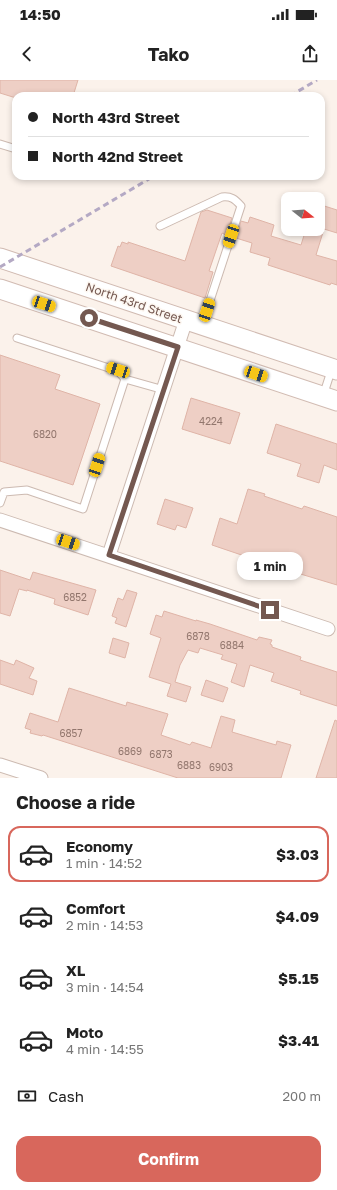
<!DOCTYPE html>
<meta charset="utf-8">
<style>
:root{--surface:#fff;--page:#f2f2f2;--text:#222;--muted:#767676;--line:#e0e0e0;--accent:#d8675c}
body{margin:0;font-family:"Golos Text",sans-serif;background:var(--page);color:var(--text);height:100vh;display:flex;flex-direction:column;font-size:15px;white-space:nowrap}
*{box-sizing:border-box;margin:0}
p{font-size:13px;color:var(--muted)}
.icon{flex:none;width:22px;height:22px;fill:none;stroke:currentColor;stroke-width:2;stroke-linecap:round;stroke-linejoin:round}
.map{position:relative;height:698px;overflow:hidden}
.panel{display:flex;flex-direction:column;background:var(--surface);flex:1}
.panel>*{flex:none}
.banner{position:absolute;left:12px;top:12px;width:313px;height:88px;border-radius:12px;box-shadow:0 2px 6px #0003;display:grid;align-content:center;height:88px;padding:0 16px;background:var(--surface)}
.needle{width:26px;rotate:107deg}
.buttons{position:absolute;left:281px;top:112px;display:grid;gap:8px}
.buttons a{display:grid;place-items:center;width:44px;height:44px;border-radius:8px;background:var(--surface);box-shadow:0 2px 6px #0003;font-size:20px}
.end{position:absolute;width:18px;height:18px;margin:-9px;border:5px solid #745850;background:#fff;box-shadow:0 0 0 2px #fff}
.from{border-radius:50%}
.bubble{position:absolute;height:28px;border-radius:12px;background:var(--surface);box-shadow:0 2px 6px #0003;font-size:13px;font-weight:700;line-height:28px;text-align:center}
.car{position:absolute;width:12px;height:24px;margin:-12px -6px;border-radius:5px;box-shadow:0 0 3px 1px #0007;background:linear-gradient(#f5c518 24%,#345 0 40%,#f5c518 0 76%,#345 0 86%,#f5c518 0)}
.banner b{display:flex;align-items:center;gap:14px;height:38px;font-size:15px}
.banner b+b{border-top:1px solid var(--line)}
.banner i{width:10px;height:10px;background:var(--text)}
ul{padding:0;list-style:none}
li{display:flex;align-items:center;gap:12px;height:56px;margin:0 8px 6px;padding:0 8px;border:2px solid transparent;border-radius:12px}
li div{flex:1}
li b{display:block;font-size:15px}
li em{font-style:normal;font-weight:700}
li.on{border-color:var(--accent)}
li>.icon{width:36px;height:36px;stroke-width:1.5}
h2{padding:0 16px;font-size:18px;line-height:48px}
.pay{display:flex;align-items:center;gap:10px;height:44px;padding:0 16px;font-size:15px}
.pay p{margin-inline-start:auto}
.primary-button{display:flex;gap:8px;margin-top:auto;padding:8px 16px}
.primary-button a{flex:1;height:46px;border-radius:12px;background:var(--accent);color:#fff;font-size:16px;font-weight:700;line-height:46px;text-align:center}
.status{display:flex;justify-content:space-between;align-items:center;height:28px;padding:0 20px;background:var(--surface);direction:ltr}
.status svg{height:11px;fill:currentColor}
header{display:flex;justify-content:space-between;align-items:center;height:52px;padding:0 16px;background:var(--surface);font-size:18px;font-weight:700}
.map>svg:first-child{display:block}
.building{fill:#eecfc5;stroke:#dfb4a7}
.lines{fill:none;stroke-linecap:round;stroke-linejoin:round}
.lane-casing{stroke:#ccbab1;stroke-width:9}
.street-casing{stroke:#ccbab1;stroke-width:15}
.secondary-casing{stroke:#d1bbb2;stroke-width:21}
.lane{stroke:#fff;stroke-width:7}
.street{stroke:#fff;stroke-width:13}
.secondary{stroke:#fff;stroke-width:19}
.rail{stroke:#b4a9c4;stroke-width:3;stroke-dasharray:6 4;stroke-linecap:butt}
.route{stroke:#745850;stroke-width:5}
.labels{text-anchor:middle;stroke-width:3;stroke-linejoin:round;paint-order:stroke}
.number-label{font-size:10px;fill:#92766d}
.street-label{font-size:12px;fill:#745850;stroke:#fdf7f1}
</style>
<div class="status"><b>14:50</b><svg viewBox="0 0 49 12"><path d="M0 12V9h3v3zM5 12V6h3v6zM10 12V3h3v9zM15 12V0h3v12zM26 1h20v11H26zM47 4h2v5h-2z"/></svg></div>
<header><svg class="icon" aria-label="back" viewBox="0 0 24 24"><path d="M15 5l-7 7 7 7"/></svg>Tako<svg class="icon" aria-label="share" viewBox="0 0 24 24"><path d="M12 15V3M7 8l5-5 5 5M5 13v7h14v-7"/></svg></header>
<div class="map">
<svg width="337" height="698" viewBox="0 0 337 698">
<rect width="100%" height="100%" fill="#fbf2eb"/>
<g class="building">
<path d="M0,0H78L73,16H16V18L0,13Z"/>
<path d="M318,124L337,130V153L324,149L316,175L337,181V205L331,203L330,205L268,185L270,178L250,172L252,163L236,158L241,141L248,143L250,137L274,145L271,156L301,165L306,149H323L318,148Z"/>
<path d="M207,130L232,138L226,155L222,153L209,191L213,192L205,218L111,186L118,166L120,167L122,162L128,164V162L185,181L201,132Z"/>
<path d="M0,275L60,295L55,309L100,324L73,405L0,381Z"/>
<path d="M191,318L240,333L230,364L182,349Z"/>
<path d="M276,344L337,364V390L324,385L319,403L297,396L301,384L267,373Z"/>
<path d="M248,409L265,414L264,416L302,429L304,426L337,437V505L274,486L212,465L220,438L237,444Z"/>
<path d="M165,419L193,428L186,448L177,445L175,450L157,444Z"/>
<path d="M0,490L30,500L33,492L96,510L88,535L54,524L55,519L27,510V511L19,509L10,536L0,533Z"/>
<path d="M127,510L137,513L126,547L115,543L117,538L112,536L118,518L123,520Z"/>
<path d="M164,531L196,541V540L210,544L257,560L259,557L272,560L270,564L272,565V567L301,577L300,580L337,592V626L300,614L301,611L271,601L274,593L250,585L244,607L231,602L237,584L221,579L223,575L200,568L198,573L188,570L180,585L175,602L191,607L186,622L167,616L171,604L149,597L161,558L150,554L156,535L162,537Z"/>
<path d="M113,558L129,563L125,578L109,573Z"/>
<path d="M0,580L14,585L16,580L34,588L29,598L37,601L33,615L0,604Z"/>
<path d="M206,600L228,608L223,622L201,615Z"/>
<path d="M69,608L126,626L127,622L168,634L161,655L190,665L192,662L211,668L221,636L235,640L232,652L276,665L277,661L291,665L281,698H178L43,655L42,656L30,653L31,650L25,648L30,633L58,642Z"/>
<path d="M335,640L337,641V698H316Z"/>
</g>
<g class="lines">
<g class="lane-casing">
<g id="lane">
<path d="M0,64L16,69"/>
<path d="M160,146L222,117C231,116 235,119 241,126L202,245"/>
<path d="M17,258L118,291L125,299"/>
<path d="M323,316L332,288"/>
<path d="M0,423L4,412L27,410L83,429L125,299L164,310"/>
</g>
</g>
<g class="street-casing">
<g id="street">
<path d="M0,440L328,549"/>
<path d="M109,475L186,240"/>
<path d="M0,685L41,698"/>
</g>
</g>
<g class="secondary-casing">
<g id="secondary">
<path d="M0,178L337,290"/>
<path d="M0,209L337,321"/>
</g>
</g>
<use href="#lane" class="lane"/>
<use href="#street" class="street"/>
<use href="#secondary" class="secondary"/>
<g class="rail">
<path d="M290,16L317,0"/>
<path d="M0,187L154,96"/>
</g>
</g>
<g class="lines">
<path class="route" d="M89,238L178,267L109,475L270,530"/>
</g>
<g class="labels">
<g class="number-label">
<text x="211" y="345">4224</text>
<text x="45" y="358">6820</text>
<text x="75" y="521">6852</text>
<text x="198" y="560">6878</text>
<text x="232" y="569">6884</text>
<text x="71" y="657">6857</text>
<text x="130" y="675">6869</text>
<text x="161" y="678">6873</text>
<text x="189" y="689">6883</text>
<text x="221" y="691">6903</text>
</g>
<g class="street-label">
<text transform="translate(134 223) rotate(19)" y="4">North 43rd Street</text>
</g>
</g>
</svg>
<div class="buttons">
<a><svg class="needle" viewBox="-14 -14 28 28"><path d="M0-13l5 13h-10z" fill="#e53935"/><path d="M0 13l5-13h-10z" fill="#767676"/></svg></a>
</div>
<i class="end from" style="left:89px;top:238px"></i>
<i class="end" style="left:270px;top:530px"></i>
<div class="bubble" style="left:237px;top:472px;width:66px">1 min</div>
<i class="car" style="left:231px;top:156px;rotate:198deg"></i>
<i class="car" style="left:44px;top:224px;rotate:108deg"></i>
<i class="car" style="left:207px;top:230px;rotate:18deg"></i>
<i class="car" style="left:118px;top:290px;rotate:288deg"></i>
<i class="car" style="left:256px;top:294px;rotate:109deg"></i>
<i class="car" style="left:97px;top:385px;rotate:18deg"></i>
<i class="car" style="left:68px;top:462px;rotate:108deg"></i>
<div class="banner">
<b><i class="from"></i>North 43rd Street</b>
<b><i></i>North 42nd Street</b>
</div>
</div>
<section class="panel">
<h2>Choose a ride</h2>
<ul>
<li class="on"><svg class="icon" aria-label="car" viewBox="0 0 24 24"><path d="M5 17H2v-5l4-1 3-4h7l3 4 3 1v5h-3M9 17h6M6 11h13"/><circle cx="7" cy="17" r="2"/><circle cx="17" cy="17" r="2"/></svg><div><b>Economy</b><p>1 min · 14:52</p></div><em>$3.03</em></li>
<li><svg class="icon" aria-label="car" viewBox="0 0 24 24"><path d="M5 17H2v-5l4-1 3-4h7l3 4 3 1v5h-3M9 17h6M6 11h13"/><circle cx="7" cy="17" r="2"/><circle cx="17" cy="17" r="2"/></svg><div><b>Comfort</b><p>2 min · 14:53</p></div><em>$4.09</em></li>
<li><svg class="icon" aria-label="car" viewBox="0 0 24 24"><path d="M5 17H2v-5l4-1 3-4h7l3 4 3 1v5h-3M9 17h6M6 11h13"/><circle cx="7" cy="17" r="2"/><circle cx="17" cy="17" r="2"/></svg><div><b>XL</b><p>3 min · 14:54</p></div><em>$5.15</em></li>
<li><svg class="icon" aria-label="car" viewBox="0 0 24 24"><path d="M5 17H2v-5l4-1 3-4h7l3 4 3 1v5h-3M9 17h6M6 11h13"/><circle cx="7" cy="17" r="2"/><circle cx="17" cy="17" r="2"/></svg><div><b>Moto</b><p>4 min · 14:55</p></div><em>$3.41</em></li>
</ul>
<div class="pay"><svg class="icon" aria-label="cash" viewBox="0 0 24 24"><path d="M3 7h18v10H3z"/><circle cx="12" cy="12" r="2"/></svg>Cash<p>200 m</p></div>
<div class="primary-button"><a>Confirm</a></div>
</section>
